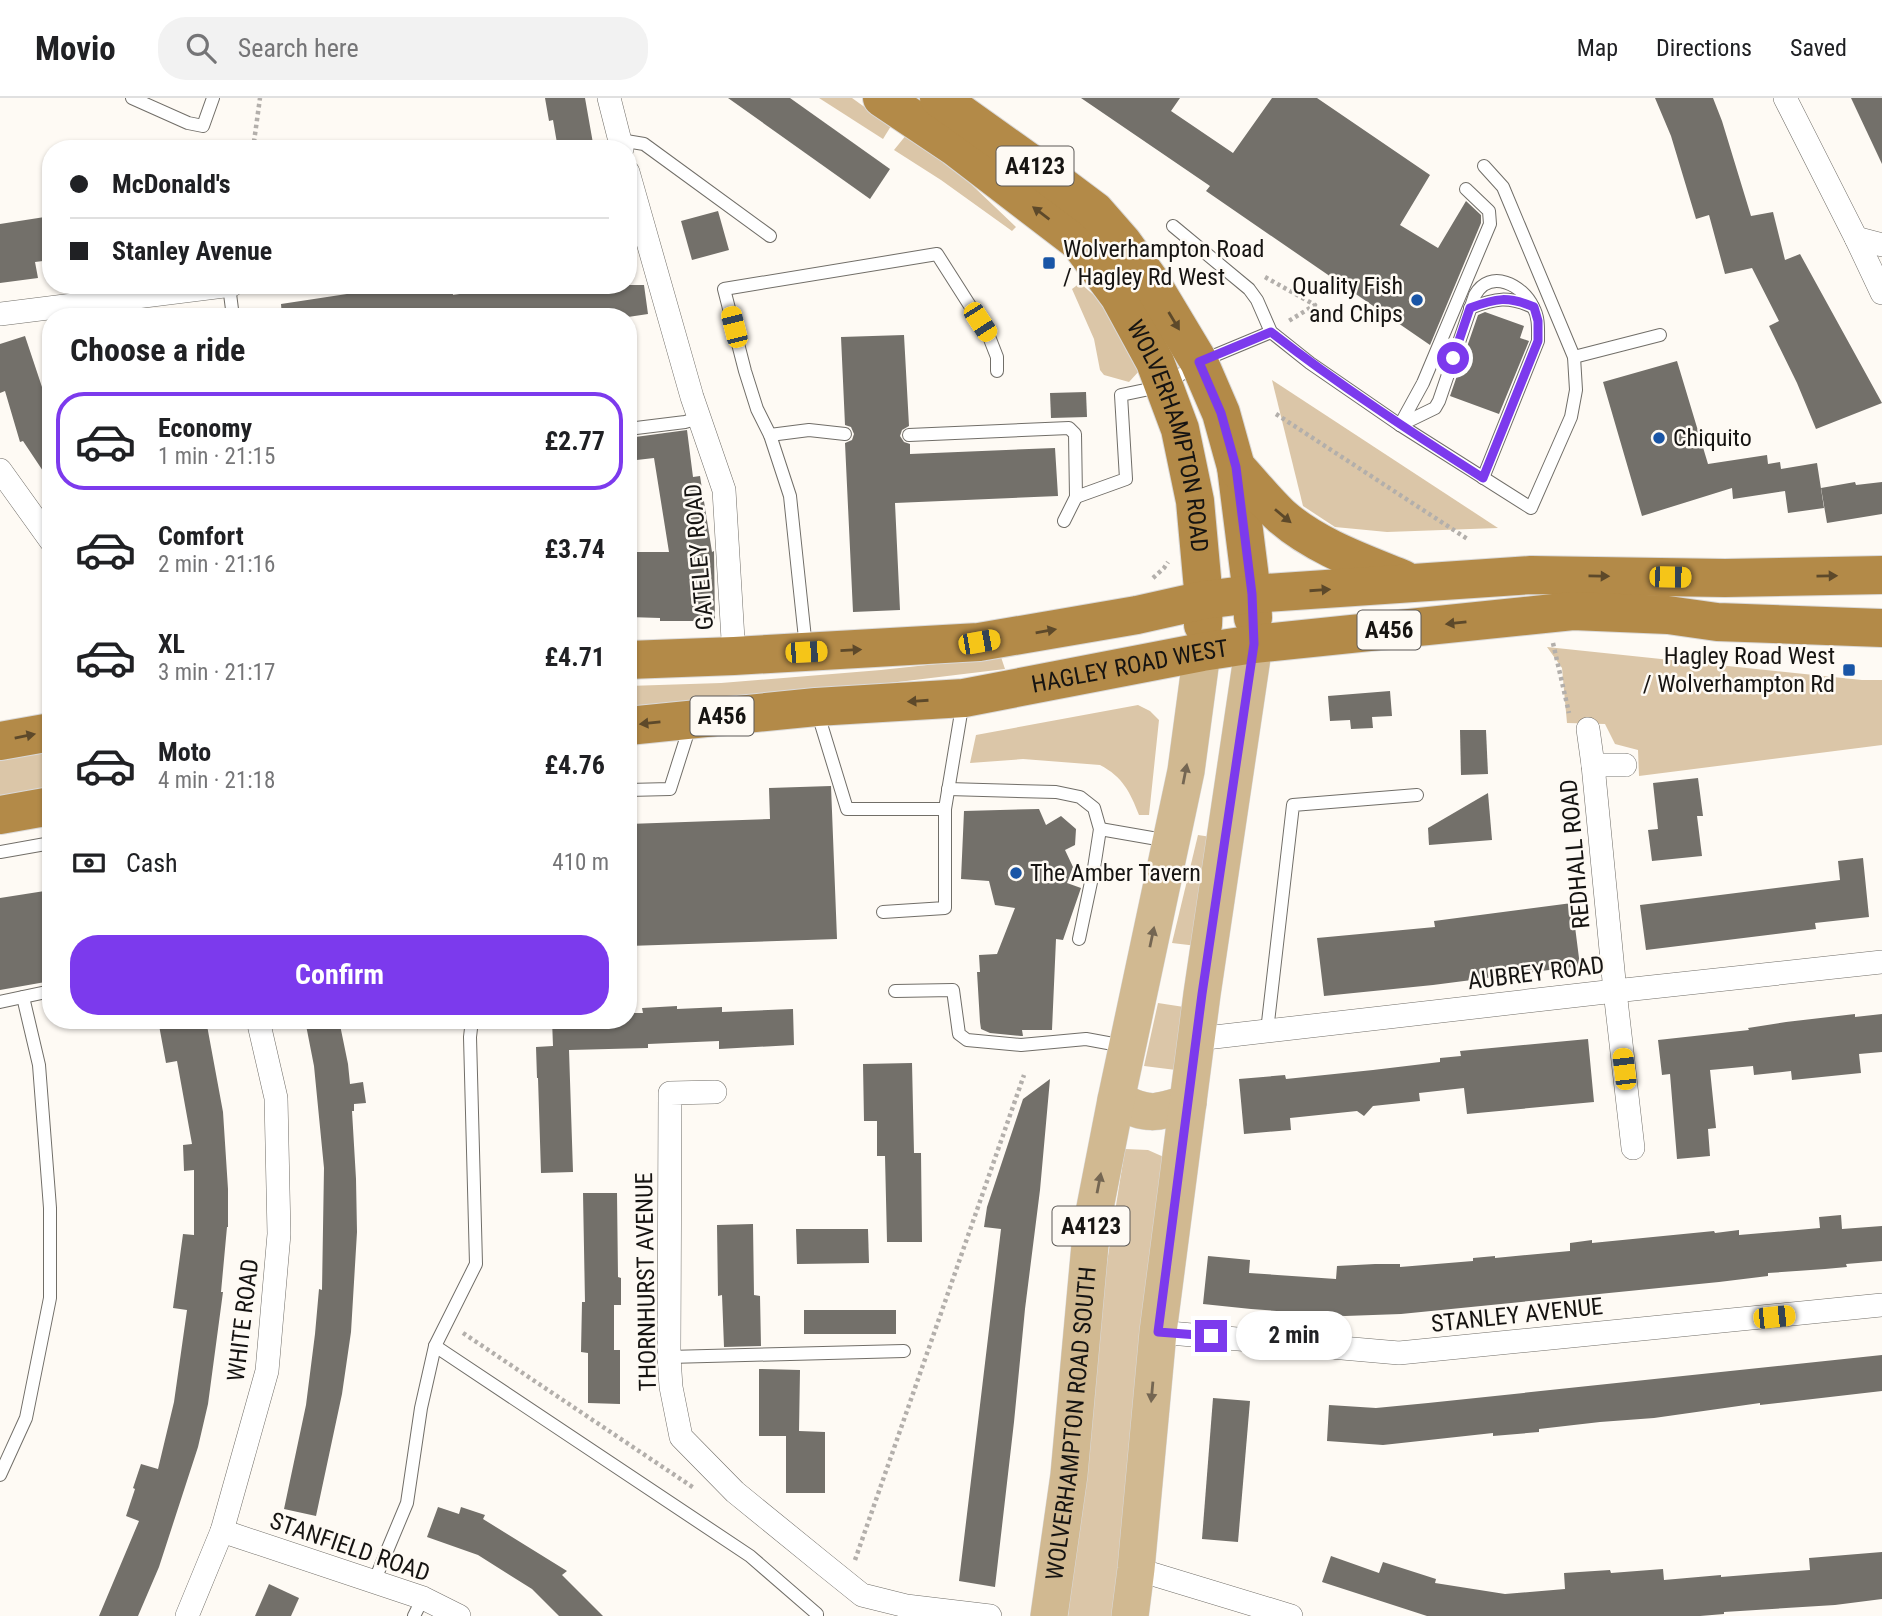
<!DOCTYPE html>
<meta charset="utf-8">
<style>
:root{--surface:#fff;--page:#f2f2f2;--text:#202124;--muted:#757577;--line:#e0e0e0;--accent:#7c3aed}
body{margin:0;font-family:"Roboto Condensed",sans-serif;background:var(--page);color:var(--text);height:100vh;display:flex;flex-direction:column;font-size:26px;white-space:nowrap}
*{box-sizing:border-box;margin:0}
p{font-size:23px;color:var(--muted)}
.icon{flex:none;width:38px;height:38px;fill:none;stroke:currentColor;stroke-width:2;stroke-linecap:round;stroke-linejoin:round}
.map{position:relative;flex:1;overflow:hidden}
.details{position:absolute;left:42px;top:210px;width:595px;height:721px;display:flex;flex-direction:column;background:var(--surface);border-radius:28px;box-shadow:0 2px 5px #0004}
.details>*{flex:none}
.hud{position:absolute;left:42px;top:42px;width:595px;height:154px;border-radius:28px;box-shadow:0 2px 5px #0004;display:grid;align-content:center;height:154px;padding:0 28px;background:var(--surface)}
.end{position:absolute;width:32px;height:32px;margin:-16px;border:9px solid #7c3aed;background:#fff;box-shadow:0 0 0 4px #fff}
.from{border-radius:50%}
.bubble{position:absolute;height:49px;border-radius:24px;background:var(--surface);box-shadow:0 2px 5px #0004;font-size:23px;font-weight:700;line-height:49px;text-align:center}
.car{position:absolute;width:21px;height:42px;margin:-21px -10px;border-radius:9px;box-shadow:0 0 5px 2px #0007;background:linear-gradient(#f5c518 24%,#345 0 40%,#f5c518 0 76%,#345 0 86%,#f5c518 0)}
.hud b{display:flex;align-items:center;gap:24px;height:66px;font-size:26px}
.hud b+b{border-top:2px solid var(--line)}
.hud i{width:18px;height:18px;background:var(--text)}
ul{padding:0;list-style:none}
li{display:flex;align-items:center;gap:21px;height:98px;margin:0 14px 10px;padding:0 14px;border:4px solid transparent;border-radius:28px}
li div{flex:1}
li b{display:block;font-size:26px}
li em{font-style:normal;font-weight:700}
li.on{border-color:var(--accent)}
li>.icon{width:63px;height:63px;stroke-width:1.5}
h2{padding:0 28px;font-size:32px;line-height:84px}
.pay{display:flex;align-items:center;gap:18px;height:77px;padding:0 28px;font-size:26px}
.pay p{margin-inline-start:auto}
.cta{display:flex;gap:14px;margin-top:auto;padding:14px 28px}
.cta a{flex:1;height:80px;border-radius:28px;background:var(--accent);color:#fff;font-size:28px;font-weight:700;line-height:80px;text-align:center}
header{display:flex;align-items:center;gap:42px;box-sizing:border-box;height:98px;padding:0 35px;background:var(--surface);border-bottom:2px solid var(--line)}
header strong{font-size:33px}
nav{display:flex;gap:38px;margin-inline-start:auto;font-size:24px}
.search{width:490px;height:63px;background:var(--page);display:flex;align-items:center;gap:18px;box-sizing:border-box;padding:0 24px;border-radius:28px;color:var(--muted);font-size:26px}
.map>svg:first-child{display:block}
.green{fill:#dbc6a8}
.building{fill:#73706a}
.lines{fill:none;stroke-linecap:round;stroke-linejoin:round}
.lane-casing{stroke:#716e68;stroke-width:14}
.street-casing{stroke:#716e68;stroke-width:24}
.primary-casing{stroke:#dad9d9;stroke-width:38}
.highway-casing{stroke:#dad9d9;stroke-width:40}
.path{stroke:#b3afab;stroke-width:4.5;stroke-dasharray:3.5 3.5;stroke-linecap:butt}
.lane{stroke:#fff;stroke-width:12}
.street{stroke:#fff;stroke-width:23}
.primary{stroke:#d1b991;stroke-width:37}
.highway{stroke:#b38a48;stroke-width:38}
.oneway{fill:#5d492a}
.oneway2{fill:#746652}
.route{stroke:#7c3aed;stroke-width:9}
.poi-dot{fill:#1955a6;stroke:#fefaf4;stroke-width:2.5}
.labels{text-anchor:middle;stroke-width:5;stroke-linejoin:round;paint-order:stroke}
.shield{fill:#fefaf4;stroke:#5c5956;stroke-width:2}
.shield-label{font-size:23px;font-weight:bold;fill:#161412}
.poi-label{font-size:24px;fill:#161412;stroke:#fefaf4;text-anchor:start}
.street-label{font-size:24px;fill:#161412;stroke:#fefaf4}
</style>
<header>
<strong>Movio</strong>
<div class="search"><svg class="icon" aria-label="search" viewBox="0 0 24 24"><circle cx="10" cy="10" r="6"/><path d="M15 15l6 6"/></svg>Search here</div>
<nav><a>Map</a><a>Directions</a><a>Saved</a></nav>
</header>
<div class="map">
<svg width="1882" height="1518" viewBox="0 0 1882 1518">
<rect width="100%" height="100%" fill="#fefaf4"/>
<g class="green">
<path d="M819,0H852L891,28L883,41Z"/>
<path d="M907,36L952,68L1016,129L1012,133L941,82L894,52Z"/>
<path d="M1080,185L1104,206L1140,272L1129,284L1104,277L1100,272L1094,241L1072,191Z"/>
<path d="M1272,282L1498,430L1387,434L1335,429L1303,408Z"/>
<path d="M1547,549L1862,582H1882V647L1639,678L1638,652L1615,646L1605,626L1567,625L1562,570Z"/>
<path d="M1001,559L1005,571L766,600L628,614V588L721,585L881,572Z"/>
<path d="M1138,607L1150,613L1159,622L1149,717H1139C1130,694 1123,679 1100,667L1023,661L970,665L976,637Z"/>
<path d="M51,651V692L0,700V658Z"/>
<path d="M1198,737L1211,739L1197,848L1172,845Z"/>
<path d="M1158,905L1184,909L1176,972L1144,968Z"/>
<path d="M1125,1051L1148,1052L1166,1060L1118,1518H1068L1103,1189Z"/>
</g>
<g class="building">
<path d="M545,0H585L594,51H558L553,22L549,23Z"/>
<path d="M728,0H790L890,71L870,101Z"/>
<path d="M1081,0H1180L1171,13L1233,55L1272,0H1317L1430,77L1400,127L1438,150L1466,103L1481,117V125L1430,247L1206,93L1210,88Z"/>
<path d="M1655,0H1713L1722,23L1751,118L1773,114L1785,162L1800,156L1882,305L1816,331L1797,285L1769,228L1779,223L1752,170L1725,176L1709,117L1696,121L1671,38Z"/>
<path d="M1851,0H1882V66Z"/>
<path d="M718,113L729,152L692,162L681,123Z"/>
<path d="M51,118V162L35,164L38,180L0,185V126Z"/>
<path d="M406,187H452L453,197L517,187H644L648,216L628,219H282L281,206Z"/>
<path d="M1485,214L1524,228L1520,240L1529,243L1499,316L1450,298L1478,217Z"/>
<path d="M904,237L909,328L902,332L900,338L904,344L910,346V356L1055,350L1058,398L895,405L900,512L853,514L845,345L852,342L854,336L851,329L845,327L841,239Z"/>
<path d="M25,238L44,295L51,293V385L23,343L20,344L5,293L0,295V246Z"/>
<path d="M1677,263L1708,366L1767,357L1768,366L1780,364L1781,371L1817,365L1824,410L1788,415L1785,393L1733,401L1732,390L1642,418L1603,284Z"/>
<path d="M1086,294L1087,319L1051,320L1050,295Z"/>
<path d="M687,332L693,379L700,378L712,454L714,453L715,523H660V520L628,519V454H669L654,360L628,363V340Z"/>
<path d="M1855,384L1856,387L1882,384V416L1827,425L1821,390Z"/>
<path d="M1390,593L1392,618L1372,619L1373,630L1351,631L1350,622L1330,623L1328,598Z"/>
<path d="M1460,632H1486L1488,676L1461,677Z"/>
<path d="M1698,680L1703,718H1697L1702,758L1652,763L1648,732L1658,731L1653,685Z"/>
<path d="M831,688L837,841L628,848V726L770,721L769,690Z"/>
<path d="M1488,695L1492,742L1429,747L1428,730Z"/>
<path d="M1039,711L1046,727L1061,718L1076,731L1075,747L1065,752L1073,769L1067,785L1081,790L1063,842L1056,841L1052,932H1022L1023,938H1021L990,935L981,931L980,924L977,874H980L979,857L997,856L1015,810L995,807L989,783L961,781L964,713Z"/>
<path d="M1863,760L1869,819L1815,825L1816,831L1646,852L1640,807L1840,782L1838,763Z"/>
<path d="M51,792V883L0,892V800Z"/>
<path d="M1572,805L1580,868L1433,887L1324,898L1317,840L1435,829L1434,823Z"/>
<path d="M677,908V911L722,909V914L793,911L794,947L719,951V943L648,946V950L569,952L573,1074L541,1075L538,980H537L536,949L553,948L552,922H628V915H643L642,910Z"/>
<path d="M1855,916V919L1882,916V954L1859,956L1861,975L1792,982L1791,973L1754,977L1753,968L1710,972L1716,1030L1708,1031L1710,1058L1677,1061L1670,976L1662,977L1658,942L1749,932L1748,930L1786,924Z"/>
<path d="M158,922H206L223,1014L228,1091V1129H227L221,1194H223L208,1306L198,1349L159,1469L138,1518H99L139,1423L126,1418L135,1391L133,1390L141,1366L158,1371L174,1304L187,1212L173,1210L183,1136L194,1137V1072L184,1073L183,1047L192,1046L177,963L166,965Z"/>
<path d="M305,922H339L348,966L350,986L363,984L366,1005L354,1006V1013H352L356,1081L357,1134L351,1234L342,1296L316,1418L284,1411L306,1307L315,1236L319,1191L322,1192L324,1070L314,968Z"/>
<path d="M1588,941L1594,1004L1467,1016L1464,990L1419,995L1420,1003L1373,1008L1364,1018L1357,1013L1290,1020L1291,1032L1244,1036L1239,981L1285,977L1286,981L1373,972L1440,964V960L1461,958L1460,953Z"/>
<path d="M912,965L914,1055H921L922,1144H887L885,1058H877V1023H864L863,966Z"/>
<path d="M1050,981L1040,1092L1025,1211L1014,1324L995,1489L959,1483L1001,1131L984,1129L987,1109L1023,1001Z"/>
<path d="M583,1095H617L618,1179L621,1180V1207H614V1252H620V1306L588,1305V1255L581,1254L582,1204H585Z"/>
<path d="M1841,1117L1842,1131L1882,1128V1163L1846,1166L1847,1169L1825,1171L1768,1175V1178L1719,1184L1401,1216L1345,1218L1251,1211L1203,1206L1208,1158L1250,1162L1249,1175L1336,1181L1337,1168L1375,1166H1400V1169L1473,1163V1160L1495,1158V1160L1570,1153V1145L1592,1142V1145L1714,1133L1715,1135L1739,1132V1137L1820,1130L1819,1119Z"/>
<path d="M753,1126L754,1197L760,1198L761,1248L724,1249L722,1197L718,1198L717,1127Z"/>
<path d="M796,1131H868L869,1165L797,1166Z"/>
<rect x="804" y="1212" width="92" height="24"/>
<path d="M1882,1257V1293L1760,1307V1305L1654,1320L1600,1324L1539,1331V1334L1493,1338V1335L1383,1347L1327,1343L1329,1307L1376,1310L1428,1305Z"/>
<path d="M759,1271L800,1272L799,1333L825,1334V1395H786V1338H759Z"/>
<path d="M1213,1300L1250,1303L1238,1444L1202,1441Z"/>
<path d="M438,1409L459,1416L461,1409L485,1417L483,1421L567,1473L562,1477L603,1518H559L532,1491L478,1457L427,1439Z"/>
<path d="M1882,1454V1501L1835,1507L1724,1514V1516L1700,1518H1427L1322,1484L1331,1458L1379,1475L1383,1464L1436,1481L1435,1485L1505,1496L1565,1491L1564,1475L1610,1472L1611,1475L1663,1471L1664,1482L1721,1477V1479L1810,1472L1809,1460Z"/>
<path d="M269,1486L299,1500L291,1518H255Z"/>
</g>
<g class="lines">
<g class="lane-casing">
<g id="lane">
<path d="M132,0L188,25L203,28L213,0"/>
<path d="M620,42L644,46L770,138"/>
<path d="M1173,128L1249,191L1257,202L1271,234L1310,265L1400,327L1531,410L1571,319L1576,292L1574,259L1503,89L1484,68"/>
<path d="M229,188L233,219"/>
<path d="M1470,210C1496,200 1508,198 1533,209"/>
<path d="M1574,259L1660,237"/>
<path d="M1400,327L1435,310L1439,303L1475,197C1490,170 1523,187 1533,209C1539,219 1538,231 1538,243L1483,380"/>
<path d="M1400,327L1423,285L1490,126L1489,113L1466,91"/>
<path d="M628,331L685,324L699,320"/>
<path d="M770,337L809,332L845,336"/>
<path d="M909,337L1069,330L1075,336L1076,399L1064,423"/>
<path d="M1076,399L1126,381L1121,297L1164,288L1199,264L1271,234"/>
<path d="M806,550L790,398L770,337L757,311L745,273L724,191L937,156L988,236L997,259V273"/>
<path d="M817,613L847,711H945L963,603"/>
<path d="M948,691L1056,694L1080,699L1094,710L1100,731L1094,770L1079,841"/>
<path d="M628,692L670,691L690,628"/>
<path d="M1100,731L1169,743"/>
<path d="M0,754L51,745"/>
<path d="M883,814L945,810V711"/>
<path d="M895,893L953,892L959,936L967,942L1021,947L1086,941L1124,948"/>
<path d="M0,904L51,893"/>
<path d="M1267,933L1293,707L1417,697"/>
<path d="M435,1248L750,1458L817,1516V1518"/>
<path d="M669,1259L904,1253"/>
<path d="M0,1377L26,1320L50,1200V1110L39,967L23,899"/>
<path d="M374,1484L407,1405L421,1310L435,1248L476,1166L470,939L472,922"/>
<path d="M414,1518L423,1500"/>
</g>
</g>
<g class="street-casing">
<g id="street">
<path d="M609,0L622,51"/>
<path d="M1785,0L1856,140L1882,195"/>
<path d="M628,74L692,299L724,392L734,558"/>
<path d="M1856,140L1882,147"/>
<path d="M0,216L232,187"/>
<path d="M0,372L51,443"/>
<path d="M1588,631L1593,667L1615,893L1633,1050"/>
<path d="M1593,667H1625"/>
<path d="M1197,941L1615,893L1882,864"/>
<path d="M715,994L670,995L669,1259L671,1289L681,1339L735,1394L821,1464L862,1497L906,1508L990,1518"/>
<path d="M1158,1234L1399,1255L1882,1207"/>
<path d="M222,1433L423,1500L459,1518"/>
<path d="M1136,1471L1291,1518"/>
<path d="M187,1518L222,1433L267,1273L279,1136L276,1000L258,922"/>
</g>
</g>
<g class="primary-casing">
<g id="primary">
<path d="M1116,1002C1149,1018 1154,1016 1188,1005"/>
<path id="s1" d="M1049,1518L1069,1377L1092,1125L1116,1002L1186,673L1202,554"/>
<path d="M1130,1518L1136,1471L1158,1234L1202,896L1254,546"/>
</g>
</g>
<g class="highway-casing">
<g id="highway">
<path id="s2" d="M882,0L955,49L1079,144L1119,198L1155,264L1180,331L1195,403L1204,502L1203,527"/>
<path d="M939,0L1043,74L1095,113L1123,145L1151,184L1199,264L1221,315L1236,369L1252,496L1253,520"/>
<path d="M1236,369C1251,385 1265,403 1281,418C1315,448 1361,464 1403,481"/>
<path d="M628,562L734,558L979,544L1137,517L1204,502L1252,496L1531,477L1725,480L1882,477"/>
<path id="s3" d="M628,628L816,609L964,600L1202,554L1254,546L1573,513L1668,517L1717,524L1882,530"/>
<path d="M0,643L51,634"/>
<path d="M0,717L51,708"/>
</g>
</g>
<g class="path">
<path d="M253,51L260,0"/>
<path d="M1265,179L1315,207L1287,224"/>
<path d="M1276,316L1469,442"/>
<path d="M1153,480L1164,470L1168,464"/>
<path d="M1553,545L1569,615"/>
<path d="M463,1235L694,1390"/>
<path d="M855,1462L1024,977"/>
</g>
<use href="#lane" class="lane"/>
<use href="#street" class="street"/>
<use href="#primary" class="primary"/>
<use href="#highway" class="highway"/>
</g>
<defs><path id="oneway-solid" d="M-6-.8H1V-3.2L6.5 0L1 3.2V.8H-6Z" transform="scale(1.75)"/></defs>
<g class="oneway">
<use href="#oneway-solid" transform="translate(1041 115) rotate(-143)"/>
<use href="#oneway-solid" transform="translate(1174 223) rotate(59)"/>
<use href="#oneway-solid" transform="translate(1283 418) rotate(40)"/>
<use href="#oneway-solid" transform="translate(1599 478) rotate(1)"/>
<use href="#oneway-solid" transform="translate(1827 478) rotate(-1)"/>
<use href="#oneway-solid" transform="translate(1320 492) rotate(-4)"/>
<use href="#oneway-solid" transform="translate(1456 525) rotate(174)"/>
<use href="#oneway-solid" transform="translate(1046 533) rotate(-10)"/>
<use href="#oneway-solid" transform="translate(851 552) rotate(-3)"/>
<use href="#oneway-solid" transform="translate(918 603) rotate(176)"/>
<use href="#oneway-solid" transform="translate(650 625) rotate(174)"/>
<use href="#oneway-solid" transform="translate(25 638) rotate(-11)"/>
</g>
<g class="oneway2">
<use href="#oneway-solid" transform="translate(1185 676) rotate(-79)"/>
<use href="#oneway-solid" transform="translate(1152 839) rotate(-78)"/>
<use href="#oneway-solid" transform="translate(1099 1085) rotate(-79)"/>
<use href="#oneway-solid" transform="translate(1152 1294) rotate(95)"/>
</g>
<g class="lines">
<path class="route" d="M1211,1238L1158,1234L1202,896L1254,546L1252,496L1236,369L1221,315L1199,264L1271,234C1339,287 1411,334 1483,380L1538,243V223L1534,209C1508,198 1496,200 1470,210L1453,260"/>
</g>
<g class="poi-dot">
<rect x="1042" y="158" width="14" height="14" rx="3.5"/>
<circle cx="1417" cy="202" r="7"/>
<circle cx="1659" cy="340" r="7"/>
<rect x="1842" y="565" width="14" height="14" rx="3.5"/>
<circle cx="1016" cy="775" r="7"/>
</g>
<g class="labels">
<g class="shield">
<rect x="996.5" y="48.5" width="77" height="39" rx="5"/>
<rect x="1357.5" y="512.5" width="63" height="39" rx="5"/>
<rect x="690.5" y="598.5" width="63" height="39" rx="5"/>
<rect x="1052.5" y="1108.5" width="77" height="39" rx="5"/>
</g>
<g class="shield-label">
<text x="1035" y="76">A4123</text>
<text x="1389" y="540">A456</text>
<text x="722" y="626">A456</text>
<text x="1091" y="1136">A4123</text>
</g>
<g class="poi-label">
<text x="1063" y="159">Wolverhampton Road<tspan x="1063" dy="28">/ Hagley Rd West</tspan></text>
<text x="1403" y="196" text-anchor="end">Quality Fish<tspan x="1403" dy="28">and Chips</tspan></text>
<text x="1673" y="348">Chiquito</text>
<text x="1835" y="566" text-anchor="end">Hagley Road West<tspan x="1835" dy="28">/ Wolverhampton Rd</tspan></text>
<text x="1030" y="783">The Amber Tavern</text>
</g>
<g class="street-label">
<text dy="8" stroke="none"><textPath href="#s2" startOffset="462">WOLVERHAMPTON ROAD</textPath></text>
<text transform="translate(699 459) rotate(-95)" y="8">GATELEY ROAD</text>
<text dy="8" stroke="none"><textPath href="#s3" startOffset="506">HAGLEY ROAD WEST</textPath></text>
<text transform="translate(1575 756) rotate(-95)" y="8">REDHALL ROAD</text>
<text transform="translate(1536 875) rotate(-7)" y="8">AUBREY ROAD</text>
<text transform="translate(646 1184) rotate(-91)" y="8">THORNHURST AVENUE</text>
<text transform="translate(1517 1217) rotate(-6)" y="8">STANLEY AVENUE</text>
<text transform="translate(243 1222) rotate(-83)" y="8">WHITE ROAD</text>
<text dy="8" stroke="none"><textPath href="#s1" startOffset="194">WOLVERHAMPTON ROAD SOUTH</textPath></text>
<text transform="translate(350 1449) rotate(19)" y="8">STANFIELD ROAD</text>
</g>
</g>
</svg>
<i class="end from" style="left:1453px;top:260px"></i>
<i class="end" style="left:1211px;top:1238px"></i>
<div class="bubble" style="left:1236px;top:1213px;width:116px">2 min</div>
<i class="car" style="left:980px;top:224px;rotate:147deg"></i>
<i class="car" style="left:734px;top:229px;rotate:346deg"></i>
<i class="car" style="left:1670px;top:479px;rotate:91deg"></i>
<i class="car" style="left:979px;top:544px;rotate:80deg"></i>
<i class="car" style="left:806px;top:554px;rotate:87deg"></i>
<i class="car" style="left:1624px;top:971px;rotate:353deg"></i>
<i class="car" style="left:1774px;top:1219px;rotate:84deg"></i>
<div class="hud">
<b><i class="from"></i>McDonald's</b>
<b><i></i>Stanley Avenue</b>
</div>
<section class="details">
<h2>Choose a ride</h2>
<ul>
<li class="on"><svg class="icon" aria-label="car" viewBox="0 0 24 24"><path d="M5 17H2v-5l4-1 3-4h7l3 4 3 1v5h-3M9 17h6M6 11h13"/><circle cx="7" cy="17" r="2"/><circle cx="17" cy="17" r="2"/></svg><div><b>Economy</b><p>1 min · 21:15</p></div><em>£2.77</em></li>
<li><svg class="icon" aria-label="car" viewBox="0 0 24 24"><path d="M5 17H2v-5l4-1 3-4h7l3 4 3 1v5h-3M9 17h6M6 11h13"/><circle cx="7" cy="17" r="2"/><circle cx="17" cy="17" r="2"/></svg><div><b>Comfort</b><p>2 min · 21:16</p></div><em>£3.74</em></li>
<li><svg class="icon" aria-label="car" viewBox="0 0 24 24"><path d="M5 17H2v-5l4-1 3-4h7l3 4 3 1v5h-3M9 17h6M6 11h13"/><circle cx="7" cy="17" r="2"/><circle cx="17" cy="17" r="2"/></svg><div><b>XL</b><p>3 min · 21:17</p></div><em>£4.71</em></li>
<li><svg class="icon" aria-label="car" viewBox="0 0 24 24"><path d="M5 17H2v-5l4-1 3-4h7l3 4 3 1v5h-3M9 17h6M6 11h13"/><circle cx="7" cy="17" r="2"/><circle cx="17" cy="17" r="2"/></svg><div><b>Moto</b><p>4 min · 21:18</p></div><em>£4.76</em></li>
</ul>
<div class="pay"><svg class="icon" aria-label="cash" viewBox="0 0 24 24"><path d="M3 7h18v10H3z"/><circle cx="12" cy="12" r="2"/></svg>Cash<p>410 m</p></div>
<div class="cta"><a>Confirm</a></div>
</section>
</div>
